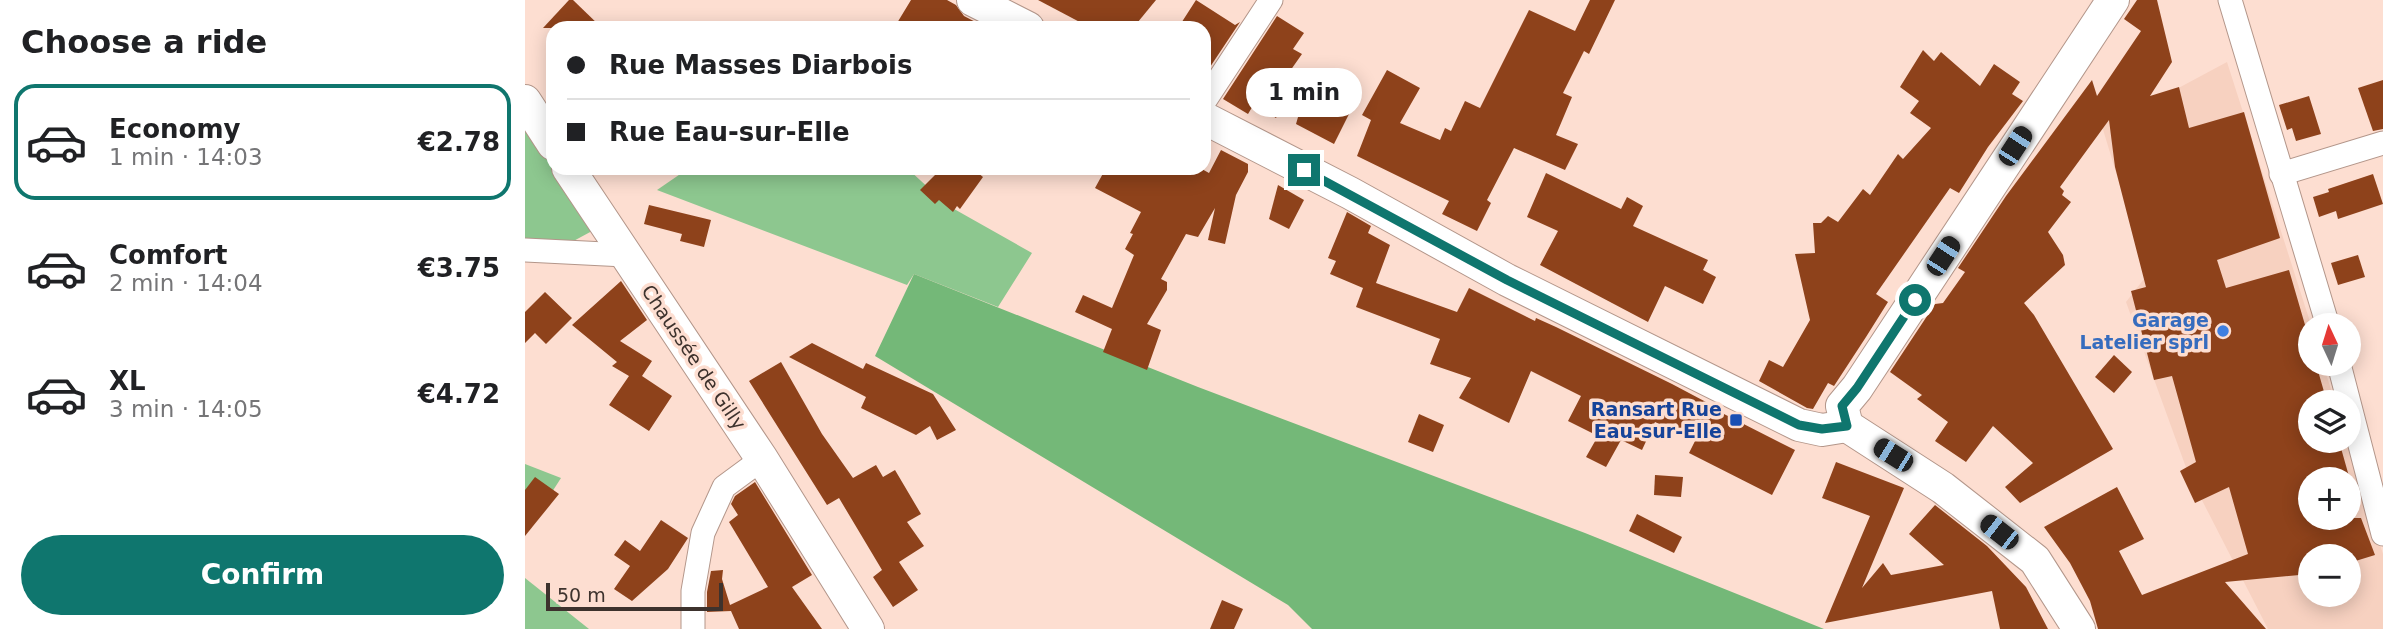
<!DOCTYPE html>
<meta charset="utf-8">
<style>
:root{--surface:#fff;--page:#f6f6f6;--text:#202124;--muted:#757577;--line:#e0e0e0;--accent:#0f766e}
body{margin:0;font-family:"DejaVu Sans",sans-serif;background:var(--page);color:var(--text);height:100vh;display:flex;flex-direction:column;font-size:26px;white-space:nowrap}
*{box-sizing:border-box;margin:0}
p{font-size:23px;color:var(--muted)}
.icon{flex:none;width:38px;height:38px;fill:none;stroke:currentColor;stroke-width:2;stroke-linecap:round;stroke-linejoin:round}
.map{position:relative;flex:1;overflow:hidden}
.sheet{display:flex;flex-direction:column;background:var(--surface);width:525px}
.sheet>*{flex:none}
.hud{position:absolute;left:21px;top:21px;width:665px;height:154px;border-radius:21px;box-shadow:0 4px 18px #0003;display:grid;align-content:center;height:154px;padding:0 21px;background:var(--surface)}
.needle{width:46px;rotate:356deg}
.buttons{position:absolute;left:1773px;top:313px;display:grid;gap:14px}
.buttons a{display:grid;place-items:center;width:63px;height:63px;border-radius:50%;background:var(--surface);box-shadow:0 4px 18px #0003;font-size:35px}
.scale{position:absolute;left:21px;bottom:18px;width:177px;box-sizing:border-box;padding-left:7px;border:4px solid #3d322d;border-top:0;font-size:19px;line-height:24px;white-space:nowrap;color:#3d322d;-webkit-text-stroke:5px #fdded1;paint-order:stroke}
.end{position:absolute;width:32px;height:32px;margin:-16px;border:9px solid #0f766e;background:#fff;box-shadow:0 0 0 4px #fff}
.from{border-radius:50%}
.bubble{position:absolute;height:49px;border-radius:24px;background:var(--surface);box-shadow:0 4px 18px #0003;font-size:23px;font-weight:700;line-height:49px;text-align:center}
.car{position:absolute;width:21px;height:42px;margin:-21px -10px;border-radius:9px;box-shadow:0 0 5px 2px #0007;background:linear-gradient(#222 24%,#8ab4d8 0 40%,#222 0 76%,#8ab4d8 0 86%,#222 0)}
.hud b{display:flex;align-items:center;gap:24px;height:66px;font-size:26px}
.hud b+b{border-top:2px solid var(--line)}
.hud i{width:18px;height:18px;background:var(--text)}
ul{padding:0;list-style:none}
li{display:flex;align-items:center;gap:21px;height:116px;margin:0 14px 10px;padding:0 7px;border:4px solid transparent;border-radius:21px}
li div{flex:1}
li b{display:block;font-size:26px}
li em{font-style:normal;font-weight:700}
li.current{border-color:var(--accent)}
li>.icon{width:63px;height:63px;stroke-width:1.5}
h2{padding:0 21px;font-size:32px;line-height:84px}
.cta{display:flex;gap:14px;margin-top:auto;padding:14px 21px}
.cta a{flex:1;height:80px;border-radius:42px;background:var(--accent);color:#fff;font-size:28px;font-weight:700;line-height:80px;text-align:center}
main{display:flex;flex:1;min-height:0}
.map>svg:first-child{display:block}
.built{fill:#f7d1c0;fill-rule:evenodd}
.green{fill:#8dc78f}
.forest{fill:#74b878}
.building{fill:#8e421b}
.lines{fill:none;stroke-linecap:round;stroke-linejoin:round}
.street-casing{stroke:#b3968a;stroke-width:25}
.secondary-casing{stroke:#b3968a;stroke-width:34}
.street{stroke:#fff;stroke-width:23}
.secondary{stroke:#fff;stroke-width:32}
.route{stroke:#0f766e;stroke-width:9}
.shop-dot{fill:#3f7fe0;stroke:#fdded1;stroke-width:2.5}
.transit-dot{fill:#1a4fb4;stroke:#fdded1;stroke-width:2.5}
.labels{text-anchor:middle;stroke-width:7;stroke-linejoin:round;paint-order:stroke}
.shop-label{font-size:19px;font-weight:bold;fill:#366cbe;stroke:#fdded1;text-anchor:end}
.street-label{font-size:19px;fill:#3d322d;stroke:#fdded1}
.transit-label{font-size:19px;font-weight:bold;fill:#164399;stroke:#fdded1;text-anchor:end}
</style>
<main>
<section class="sheet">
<h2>Choose a ride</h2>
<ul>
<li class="current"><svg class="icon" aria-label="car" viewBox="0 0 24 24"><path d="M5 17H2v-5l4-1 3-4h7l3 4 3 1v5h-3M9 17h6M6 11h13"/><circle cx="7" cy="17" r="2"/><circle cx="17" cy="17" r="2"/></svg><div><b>Economy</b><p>1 min · 14:03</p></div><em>€2.78</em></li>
<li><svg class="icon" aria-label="car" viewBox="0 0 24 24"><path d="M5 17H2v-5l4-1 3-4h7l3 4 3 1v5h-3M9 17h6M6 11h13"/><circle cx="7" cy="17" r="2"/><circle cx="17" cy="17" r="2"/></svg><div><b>Comfort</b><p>2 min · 14:04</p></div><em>€3.75</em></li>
<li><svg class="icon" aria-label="car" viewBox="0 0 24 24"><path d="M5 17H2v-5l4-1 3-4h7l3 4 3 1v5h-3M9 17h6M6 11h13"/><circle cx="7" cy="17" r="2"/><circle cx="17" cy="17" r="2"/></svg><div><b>XL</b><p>3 min · 14:05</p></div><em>€4.72</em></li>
</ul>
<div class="cta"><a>Confirm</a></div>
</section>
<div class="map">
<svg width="1858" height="629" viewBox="0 0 1858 629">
<rect width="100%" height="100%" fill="#fdded1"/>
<path class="built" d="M1702,62L1786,325L1785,364H1798L1810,402H1785V441H1822L1858,554V629H1743L1663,473L1601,302L1622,275L1573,113L1646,92ZM1785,480H1824V518H1785ZM1785,556H1824V595H1785Z"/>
<g class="green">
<path d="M0,101L28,144V168L80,224L43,244L0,241Z"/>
<path d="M164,168H382L422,205L507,253L473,307L389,274L382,285L132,190Z"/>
<path d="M0,464L36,478L0,534Z"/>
<path d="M0,578L64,629H0Z"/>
</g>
<path class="forest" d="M389,274L673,387L1060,533L1299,629H787L763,605L350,356Z"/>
<g class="building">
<path d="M44,0H48L77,28H18Z"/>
<path d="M386,0H422L431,5L439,16L462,28H369Z"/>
<path d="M513,0H631L608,28H566Z"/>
<path d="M671,0L710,25L715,22L679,76V28H653Z"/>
<path d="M1065,0H1090L1064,54L1059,51L1038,93L1047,97L1031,135L1053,144L1040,170L989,148L962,200L966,203L952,231L917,214L924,201L832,156L846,120L837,115L862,70L895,88L875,123L915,140L920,128L926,131L940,101L955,108L1004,10L1050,31Z"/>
<path d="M1612,0H1632L1647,62L1625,96L1654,87L1664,128L1719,112L1755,238L1692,260L1701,288L1764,270L1785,342V364H1791L1802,402H1785V441H1814L1825,480H1785V518H1836L1850,555L1824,563V556H1785V574L1700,582L1741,629H1573L1565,601L1545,563L1519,527L1592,487L1619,539L1594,551L1617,595L1723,554L1704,487L1670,503L1655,471L1671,462L1647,376L1629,380L1606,291L1621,287L1590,167L1584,120L1535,187L1539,191L1537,195L1546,202L1523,232L1538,255L1540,265L1499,303L1509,315L1588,449L1495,503L1480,487L1508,463L1468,426L1441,462L1410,441L1423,422L1392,399L1397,395L1365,372L1410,304L1418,303L1440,272L1433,268L1481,196L1567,80L1572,96L1616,31L1599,19Z"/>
<path d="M752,16L779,33L768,49L777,54L758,81L768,86L751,118L729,104L723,114L698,99Z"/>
<path d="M1398,50L1409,61L1416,52L1455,86L1469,64L1495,82L1487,94L1498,101L1463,147L1434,193L1425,188L1351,294L1363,302L1341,337L1309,386L1303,383L1288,409L1282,408L1234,381L1244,360L1258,367L1285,320L1270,254L1290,253L1288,223H1296L1303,216L1313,222L1338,189L1345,195L1373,154L1378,159L1406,128L1385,113L1394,101L1375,87Z"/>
<path d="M1858,80V129L1848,131L1833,88Z"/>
<path d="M780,93L805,107L807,103L825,112L809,144L771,124Z"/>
<path d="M1784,96L1796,134L1771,141L1767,128L1762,130L1754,105Z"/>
<path d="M696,150L723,164V172L711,195L700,244L683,240L690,208L673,237L661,234L636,279L642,282V290L622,324L636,330L622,370L578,352L587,329L550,312L558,295L587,308L609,255L600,249L608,234L605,233L616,212L570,188L581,168H675L684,173Z"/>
<path d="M417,168H447L458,177L435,209L432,206L428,212L414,200L410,204L395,190Z"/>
<path d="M1021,173L1096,209L1102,197L1118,206L1108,226L1183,260L1178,270L1191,277L1178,304L1140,286L1123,322L1015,265L1033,231L1002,217Z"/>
<path d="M1848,174L1858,204L1813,219L1811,211L1794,217L1788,197L1804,192L1803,189Z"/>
<path d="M753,185L779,200L764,229L744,219Z"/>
<path d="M124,205L186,220L179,247L155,241L157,234L119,224Z"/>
<path d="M822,212L846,226L843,233L865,245L851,283L932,312L944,288L1010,321L1011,318L1031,327L1147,384L1198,411L1197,413L1270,450L1247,495L1164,453L1170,441L1130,422L1117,450L1096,440L1081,467L1061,457L1073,436L1043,421L1056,396L1006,371L984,423L934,398L946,378L905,364L915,339L831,307L838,288L805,274L811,261L803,258Z"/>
<path d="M1833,255L1840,277L1813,285L1806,263Z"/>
<path d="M96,281L122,320L95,341L127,361L117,376L147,396L124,431L84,405L104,376L87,366L92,362L47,325Z"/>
<path d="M20,292L47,318L21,344L10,333L0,343V312Z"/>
<path d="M287,343L338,369L341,363L408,394L431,430L412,440L405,426L391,435L336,408L341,397L264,357Z"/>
<path d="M1589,355L1607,372L1589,393L1570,377Z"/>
<path d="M256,362L297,434L328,478L351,465L358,477L370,470L396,514L382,522L399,546L374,562L393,590L368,607L348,577L357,570L314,498L302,505L224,381Z"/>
<path d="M894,414L919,425L908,452L883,442Z"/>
<path d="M1311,462L1379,488L1337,588L1358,563L1366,575L1419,565L1384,534L1410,505L1462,546L1501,587L1523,629H1475L1467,591L1300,623L1345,516L1297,498Z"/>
<path d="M1130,475L1158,477L1156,497L1129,495Z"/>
<path d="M10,477L34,494L0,536V490Z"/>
<path d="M230,482L287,575L267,587L297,629H214L206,611L182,612V592L186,571L198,570L197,579L205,605L243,587L204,522L213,515L206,504L210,496Z"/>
<path d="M1112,514L1157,537L1149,553L1104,531Z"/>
<path d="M136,520L163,538L143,569L107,601L89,589L105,566L89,555L100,540L115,551Z"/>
<path d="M697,600L718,609L709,629H685Z"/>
</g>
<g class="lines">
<g class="street-casing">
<g id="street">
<path d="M1705,0L1803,326"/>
<path d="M679,102L746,0"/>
<path d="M1756,174L1858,143"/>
<path d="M0,250L100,255"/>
<path d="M1814,364L1858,534"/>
<path d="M168,629V591L178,533L199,487L237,459"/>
</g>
</g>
<g class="secondary-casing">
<g id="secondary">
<path d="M448,0L503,28"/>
<path d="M0,101L28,144"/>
<path d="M679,118L825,193L982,280L1274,425L1297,430L1322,426"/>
<path d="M43,168L237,459L343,629"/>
<path d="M1554,629L1510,560L1418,488L1322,426L1317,406L1332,388L1588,0"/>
</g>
</g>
<use href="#street" class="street"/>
<use href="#secondary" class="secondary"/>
</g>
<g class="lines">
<path class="route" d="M779,170L982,280L1274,425L1297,429L1322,426L1317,406L1332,388L1390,300"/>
</g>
<circle class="shop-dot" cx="1698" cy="331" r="7"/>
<rect class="transit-dot" x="1204" y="413" width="14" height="14" rx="3.5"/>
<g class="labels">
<g class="shop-label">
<text x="1684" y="327">Garage<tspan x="1684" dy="22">Latelier sprl</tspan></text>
</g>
<g class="street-label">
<text transform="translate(169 357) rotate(56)" y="7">Chaussée de Gilly</text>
</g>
<g class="transit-label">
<text x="1197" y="416">Ransart Rue<tspan x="1197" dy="22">Eau-sur-Elle</tspan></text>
</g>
</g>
</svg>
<div class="buttons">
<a><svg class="needle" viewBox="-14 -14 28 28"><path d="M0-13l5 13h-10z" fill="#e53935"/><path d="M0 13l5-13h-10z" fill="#757577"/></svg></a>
<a><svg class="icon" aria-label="layers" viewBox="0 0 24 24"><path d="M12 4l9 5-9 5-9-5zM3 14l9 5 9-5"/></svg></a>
<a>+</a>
<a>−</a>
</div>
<div class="scale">50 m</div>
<i class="end from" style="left:1390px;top:300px"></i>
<i class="end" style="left:779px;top:170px"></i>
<div class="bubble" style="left:721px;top:68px;width:116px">1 min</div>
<i class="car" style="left:1490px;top:146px;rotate:33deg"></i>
<i class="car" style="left:1418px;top:256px;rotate:33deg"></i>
<i class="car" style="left:1368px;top:455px;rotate:302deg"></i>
<i class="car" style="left:1474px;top:532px;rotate:308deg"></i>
<div class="hud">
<b><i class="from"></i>Rue Masses Diarbois</b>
<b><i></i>Rue Eau-sur-Elle</b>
</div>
</div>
</main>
